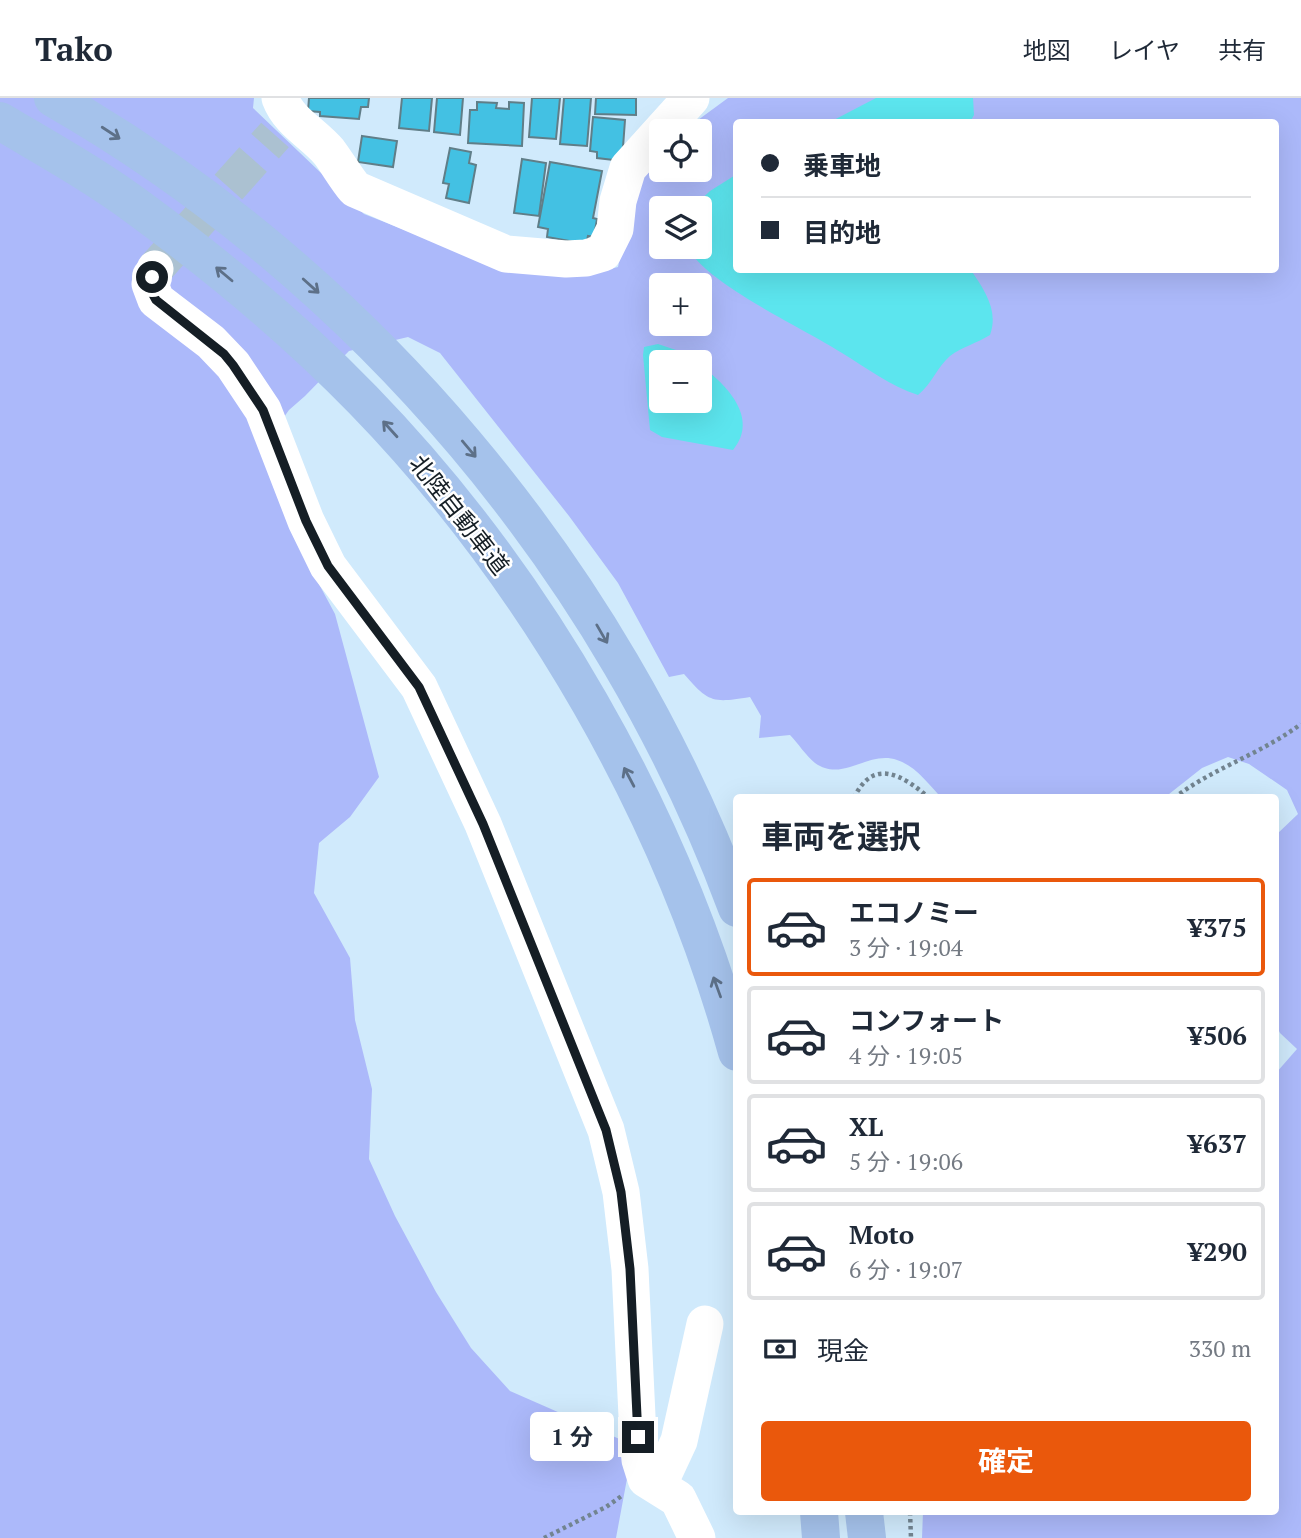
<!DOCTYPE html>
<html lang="ja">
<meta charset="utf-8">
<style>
:root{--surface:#fff;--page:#f2f2f3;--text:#1f2937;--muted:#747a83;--line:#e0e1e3;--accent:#ea580c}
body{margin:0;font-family:"PT Serif","Noto Sans JP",serif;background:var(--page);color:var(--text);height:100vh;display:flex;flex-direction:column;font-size:26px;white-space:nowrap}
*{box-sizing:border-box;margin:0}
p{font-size:23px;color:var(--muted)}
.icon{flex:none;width:38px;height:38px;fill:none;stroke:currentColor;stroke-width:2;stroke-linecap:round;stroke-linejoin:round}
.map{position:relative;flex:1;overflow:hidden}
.panel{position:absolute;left:733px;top:696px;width:546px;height:721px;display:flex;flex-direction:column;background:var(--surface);border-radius:7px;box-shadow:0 7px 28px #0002}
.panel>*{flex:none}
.hud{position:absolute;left:733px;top:21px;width:546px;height:154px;border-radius:7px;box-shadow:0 7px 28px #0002;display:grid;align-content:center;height:154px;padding:0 28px;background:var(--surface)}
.tools{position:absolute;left:649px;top:21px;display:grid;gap:14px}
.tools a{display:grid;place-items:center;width:63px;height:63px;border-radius:7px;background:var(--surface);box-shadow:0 7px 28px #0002;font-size:35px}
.end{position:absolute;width:32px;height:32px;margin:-16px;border:9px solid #151e25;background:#fff;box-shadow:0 0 0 4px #fff}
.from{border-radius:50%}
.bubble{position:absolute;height:49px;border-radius:7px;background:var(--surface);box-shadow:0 7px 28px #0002;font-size:23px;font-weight:700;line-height:49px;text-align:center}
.hud b{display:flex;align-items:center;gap:24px;height:66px;font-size:26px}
.hud b+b{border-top:2px solid var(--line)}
.hud i{width:18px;height:18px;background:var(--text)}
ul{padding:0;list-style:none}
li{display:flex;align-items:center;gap:21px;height:98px;margin:0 14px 10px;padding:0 14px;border:4px solid var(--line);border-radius:7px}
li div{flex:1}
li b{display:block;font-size:26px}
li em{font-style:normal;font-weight:700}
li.active{border-color:var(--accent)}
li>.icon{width:63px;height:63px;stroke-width:1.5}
h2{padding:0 28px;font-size:32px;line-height:84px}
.pay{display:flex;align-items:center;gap:18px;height:77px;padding:0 28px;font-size:26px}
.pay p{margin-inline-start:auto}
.primary-button{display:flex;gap:14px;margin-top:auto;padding:14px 28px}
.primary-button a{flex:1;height:80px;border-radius:7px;background:var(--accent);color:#fff;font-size:28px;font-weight:700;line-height:80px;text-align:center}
header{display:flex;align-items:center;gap:42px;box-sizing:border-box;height:98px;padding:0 35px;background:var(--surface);border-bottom:2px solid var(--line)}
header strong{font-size:33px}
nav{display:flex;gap:38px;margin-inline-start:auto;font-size:24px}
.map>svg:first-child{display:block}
.green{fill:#acb9fa;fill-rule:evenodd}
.water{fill:#5ce5ee}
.building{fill:#43c1e3;stroke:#607e88;stroke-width:2}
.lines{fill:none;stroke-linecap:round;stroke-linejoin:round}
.minor-tunnel{stroke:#abc1d1;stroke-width:37;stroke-dasharray:37 18;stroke-linecap:butt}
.path{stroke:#728490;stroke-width:4.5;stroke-dasharray:3.5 3.5;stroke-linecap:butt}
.minor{stroke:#fff;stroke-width:37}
.highway{stroke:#a5c2eb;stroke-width:38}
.oneway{stroke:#5d7088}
.route{stroke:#151e25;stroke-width:9}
.labels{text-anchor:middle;stroke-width:5;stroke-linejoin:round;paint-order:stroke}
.street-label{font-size:24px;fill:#151e25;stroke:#fff}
</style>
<header>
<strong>Tako</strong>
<nav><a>地図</a><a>レイヤ</a><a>共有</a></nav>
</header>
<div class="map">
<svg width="1301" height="1440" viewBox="0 0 1301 1440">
<rect width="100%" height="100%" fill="#d0eafc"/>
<path class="green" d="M0,0H254L253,10L364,116L509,173L591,176L618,169L636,88L661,56L662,72H700V33H683L728,0H1301V1440H922L923,1414H1276V975L1297,951L1280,935L1276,927V786L1278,784L1276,778V737L1298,716L1287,692L1249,666L1228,659L1202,670L1164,700H942C929,687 916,668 897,662C868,652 843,685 815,665C807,659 797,644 790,637L759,640L761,618L750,599C713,605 709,605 684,576L669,579L618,485L569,418L440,255L408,239L349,253L305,298L289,312L262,350L297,445L335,516L379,679L350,719L319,745L314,795L350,860L355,922L372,991L369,1061L395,1118L436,1194L471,1250L510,1293L624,1343L629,1370L616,1440H0ZM737,24H1276V172H737ZM662,110H700V149H662ZM662,187H700V226H662ZM662,264H700V303H662Z"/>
<g class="water">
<path d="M876,0H973L974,17L970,24H830Z"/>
<path d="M737,76V172H971C984,192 999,212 990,237C977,245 962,249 950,258C937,269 932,286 918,297C890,288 867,270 842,255C802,229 709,188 687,149H700V110H692L710,93Z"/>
<path d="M658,246L685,255L697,264H662V303H700V267C726,286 760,320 733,352L662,339L650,332L643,257L644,249Z"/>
</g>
<g class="building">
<path d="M309,0H369L368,9H361L359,21L320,18V14L308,13Z"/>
<path d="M402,0H432L429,33L399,30Z"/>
<path d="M437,0H463L460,37L434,34Z"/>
<path d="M532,0H560L556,41L529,39Z"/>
<path d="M564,0H591L587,48L560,46Z"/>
<path d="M596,0H636V17L595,16Z"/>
<path d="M477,4L497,5L496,10L509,11V4L524,5L522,48L468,45L470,12H477Z"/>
<path d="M593,19L625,22L622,63L597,60V54L590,53Z"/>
<path d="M362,38L397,43L393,69L358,64Z"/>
<path d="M450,50L471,54L469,65L476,67L469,105L446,100L449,86L443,85Z"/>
<path d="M522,61L546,65L539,118L514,115Z"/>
<path d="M550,64L602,73L593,120L597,121L594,139L588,138L586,146L547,139L548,131L538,129Z"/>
</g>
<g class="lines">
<path class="minor-tunnel" d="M155,171L275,37"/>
<g class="path">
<path d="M854,700C873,659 903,677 929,700"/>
<path d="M1174,700C1213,670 1261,656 1301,626"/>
<path d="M910,1414L911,1440"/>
<path d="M544,1440L606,1409L623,1397"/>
</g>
<g class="minor">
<path d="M280,0C289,24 313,35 329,54C338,66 345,79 355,91L506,156L566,161L586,160L603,155L615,131L618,103L628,70L691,0"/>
<path d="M155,171L150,186L156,202L211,244L233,267L263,312L306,423L328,468L419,589L483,726L606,1032L621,1094L630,1171L638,1339L640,1362L646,1381L678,1401L697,1440"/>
<path d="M658,1388L679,1343L705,1226"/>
</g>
<g class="highway">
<path d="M53,0C364,178 612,473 737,810"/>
<path d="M0,23C47,51 96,78 140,111C219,169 295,232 363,302C536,480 671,715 737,954"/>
<path d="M819,1414L821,1440"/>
<path d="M864,1414L867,1440"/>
</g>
</g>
<defs><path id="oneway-shaft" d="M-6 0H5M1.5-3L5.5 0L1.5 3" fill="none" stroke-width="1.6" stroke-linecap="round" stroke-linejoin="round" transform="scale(1.75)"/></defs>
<g class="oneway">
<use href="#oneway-shaft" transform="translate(111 35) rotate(33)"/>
<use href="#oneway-shaft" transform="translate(224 176) rotate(-140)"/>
<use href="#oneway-shaft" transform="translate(311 188) rotate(42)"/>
<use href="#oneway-shaft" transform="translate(390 331) rotate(-132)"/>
<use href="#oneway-shaft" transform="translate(469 351) rotate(50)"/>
<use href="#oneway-shaft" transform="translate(602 536) rotate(60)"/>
<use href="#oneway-shaft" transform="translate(629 679) rotate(-118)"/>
<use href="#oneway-shaft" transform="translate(717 889) rotate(-110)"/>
</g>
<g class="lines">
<path class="route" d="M152,179L150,191L156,202L224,256L233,267L263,312L306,423L328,468L419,589L483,726L606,1032L621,1094L630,1171L638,1339"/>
</g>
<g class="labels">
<g class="street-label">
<text transform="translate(459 417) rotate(52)" y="8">北陸自動車道</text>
</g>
</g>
</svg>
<div class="tools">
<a><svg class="icon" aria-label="locate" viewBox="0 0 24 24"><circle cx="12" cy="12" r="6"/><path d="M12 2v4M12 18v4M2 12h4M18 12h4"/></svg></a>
<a><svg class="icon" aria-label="layers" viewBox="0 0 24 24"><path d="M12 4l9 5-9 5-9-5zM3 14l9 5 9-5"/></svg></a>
<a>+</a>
<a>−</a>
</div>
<i class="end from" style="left:152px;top:179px"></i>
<i class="end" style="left:638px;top:1339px"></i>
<div class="bubble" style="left:530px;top:1314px;width:84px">1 分</div>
<div class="hud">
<b><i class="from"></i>乗車地</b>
<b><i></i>目的地</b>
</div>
<section class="panel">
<h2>車両を選択</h2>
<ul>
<li class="active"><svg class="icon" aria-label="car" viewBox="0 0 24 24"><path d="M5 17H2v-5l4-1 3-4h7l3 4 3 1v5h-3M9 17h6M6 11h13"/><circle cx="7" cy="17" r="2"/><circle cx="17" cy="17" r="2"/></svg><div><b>エコノミー</b><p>3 分 · 19:04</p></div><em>¥375</em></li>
<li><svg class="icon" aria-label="car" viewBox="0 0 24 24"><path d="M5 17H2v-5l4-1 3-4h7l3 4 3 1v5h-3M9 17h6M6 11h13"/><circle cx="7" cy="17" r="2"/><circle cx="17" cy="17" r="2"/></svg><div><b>コンフォート</b><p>4 分 · 19:05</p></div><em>¥506</em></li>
<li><svg class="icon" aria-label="car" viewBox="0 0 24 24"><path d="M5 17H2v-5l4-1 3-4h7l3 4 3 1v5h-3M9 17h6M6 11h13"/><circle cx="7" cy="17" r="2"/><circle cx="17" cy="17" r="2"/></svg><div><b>XL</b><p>5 分 · 19:06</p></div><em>¥637</em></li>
<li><svg class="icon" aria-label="car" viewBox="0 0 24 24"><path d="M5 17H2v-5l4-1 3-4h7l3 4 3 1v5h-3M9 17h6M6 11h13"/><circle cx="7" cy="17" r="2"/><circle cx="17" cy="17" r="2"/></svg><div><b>Moto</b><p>6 分 · 19:07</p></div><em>¥290</em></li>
</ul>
<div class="pay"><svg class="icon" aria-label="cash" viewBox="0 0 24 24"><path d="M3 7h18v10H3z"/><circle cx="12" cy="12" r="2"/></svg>現金<p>330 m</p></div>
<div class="primary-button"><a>確定</a></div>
</section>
</div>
